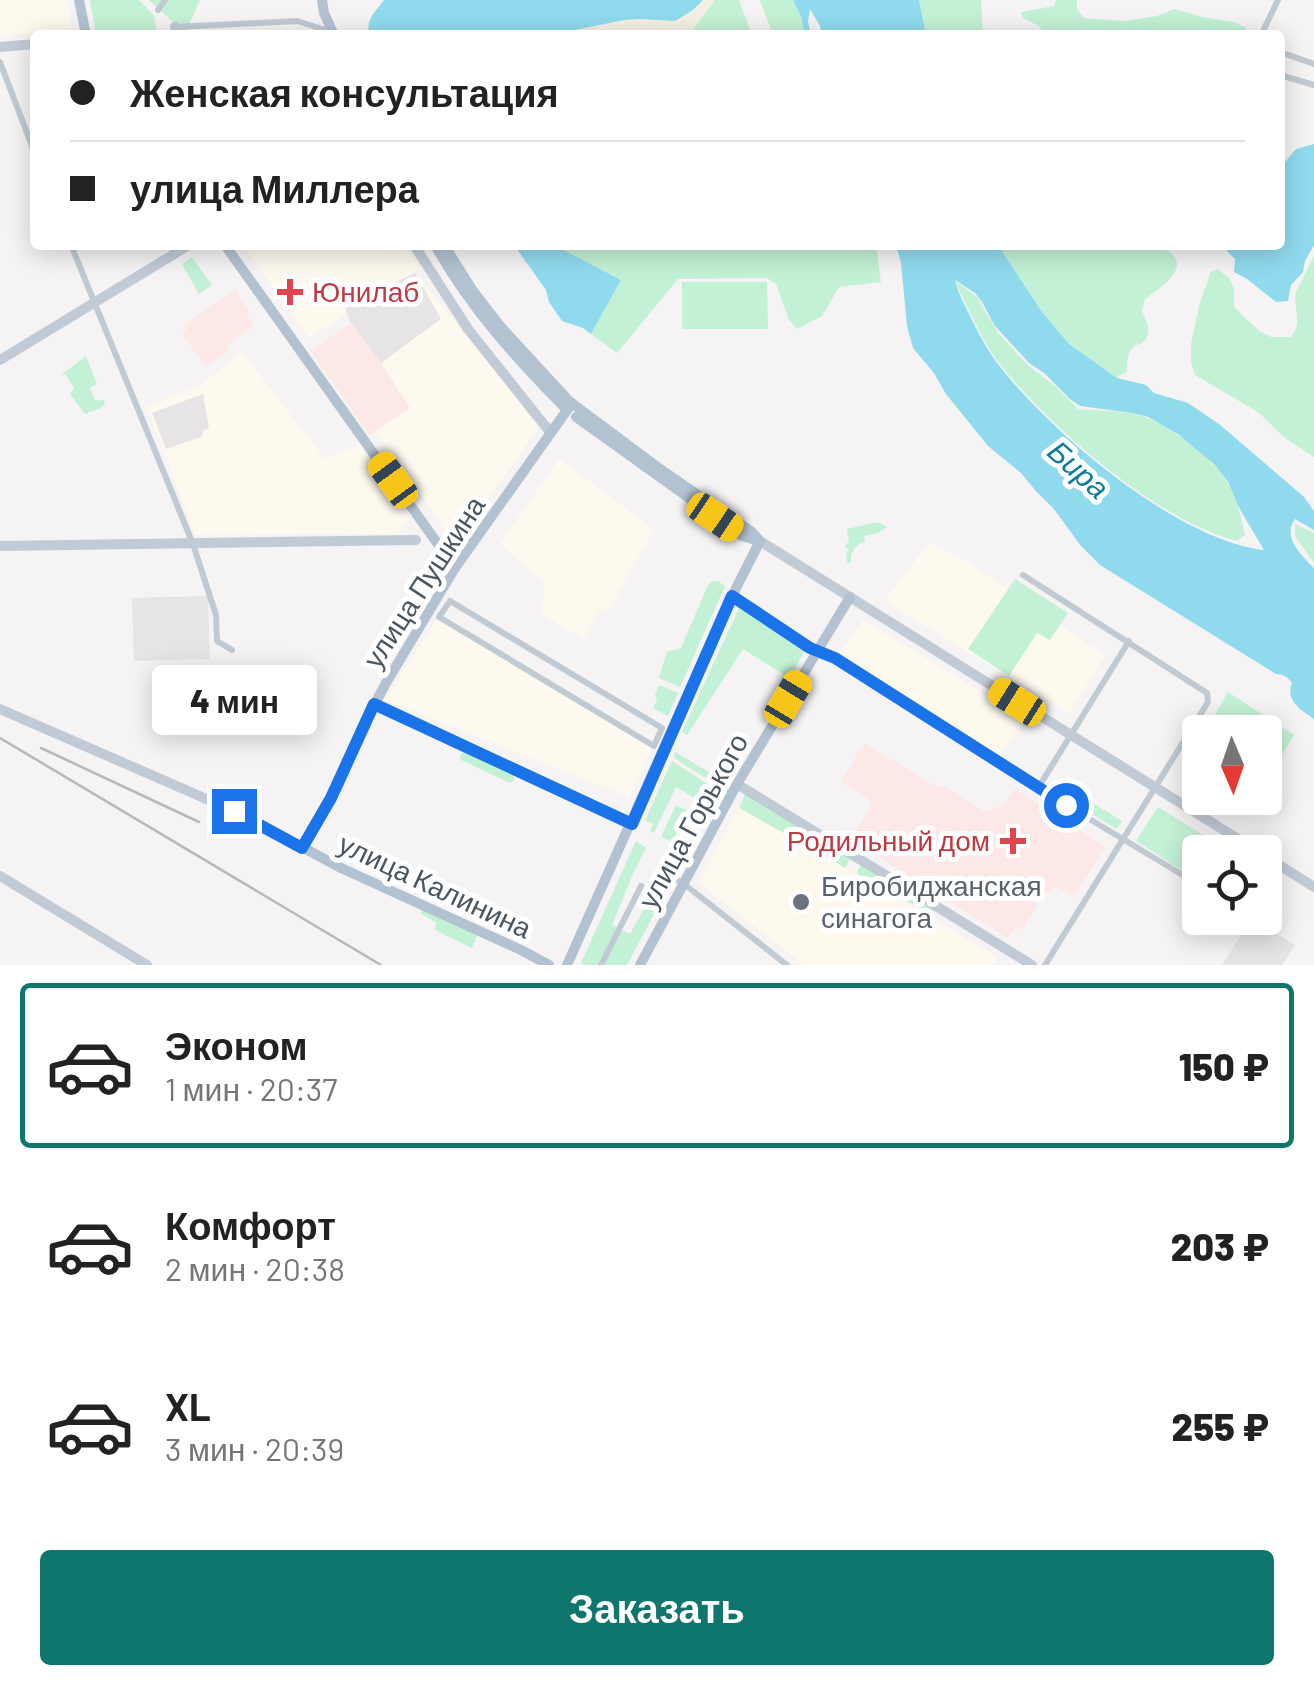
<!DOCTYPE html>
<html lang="ru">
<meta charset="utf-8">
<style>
:root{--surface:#fff;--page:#f6f6f6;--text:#222;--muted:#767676;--line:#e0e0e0;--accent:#0f766e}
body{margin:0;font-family:Barlow,sans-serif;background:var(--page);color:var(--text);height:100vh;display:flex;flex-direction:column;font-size:38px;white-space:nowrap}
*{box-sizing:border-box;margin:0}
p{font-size:32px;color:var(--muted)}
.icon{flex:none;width:55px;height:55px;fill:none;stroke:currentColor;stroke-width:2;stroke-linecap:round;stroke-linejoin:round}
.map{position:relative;height:965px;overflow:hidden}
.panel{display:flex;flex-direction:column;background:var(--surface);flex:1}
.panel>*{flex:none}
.banner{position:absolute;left:30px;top:30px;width:1255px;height:220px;border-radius:10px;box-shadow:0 5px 25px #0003;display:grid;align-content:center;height:220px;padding:0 40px;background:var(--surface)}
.needle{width:65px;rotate:178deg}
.controls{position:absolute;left:1182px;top:715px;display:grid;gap:20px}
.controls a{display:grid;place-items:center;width:100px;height:100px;border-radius:10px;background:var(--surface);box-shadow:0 5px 25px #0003;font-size:50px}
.end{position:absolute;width:45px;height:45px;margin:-22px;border:12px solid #1a73e8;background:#fff;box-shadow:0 0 0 5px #fff}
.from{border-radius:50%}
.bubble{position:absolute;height:70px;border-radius:10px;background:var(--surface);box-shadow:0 5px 25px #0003;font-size:32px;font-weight:800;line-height:70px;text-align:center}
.car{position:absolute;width:30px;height:60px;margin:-30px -15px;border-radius:12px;box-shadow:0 0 8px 2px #0007;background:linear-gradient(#f5c518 24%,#345 0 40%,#f5c518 0 76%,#345 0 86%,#f5c518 0)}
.banner b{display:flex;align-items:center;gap:35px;height:95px;font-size:38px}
.banner b+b{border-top:2px solid var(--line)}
.banner i{width:25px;height:25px;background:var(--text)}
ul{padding:18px 0 0;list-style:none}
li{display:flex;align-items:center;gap:30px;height:165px;margin:0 20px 15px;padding:0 20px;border:5px solid transparent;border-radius:10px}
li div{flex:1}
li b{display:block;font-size:38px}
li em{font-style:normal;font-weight:800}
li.on{border-color:var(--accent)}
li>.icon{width:90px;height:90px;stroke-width:1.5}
.primary-button{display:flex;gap:20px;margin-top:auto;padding:20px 40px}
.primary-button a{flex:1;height:115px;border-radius:10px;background:var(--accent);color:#fff;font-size:40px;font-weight:800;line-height:115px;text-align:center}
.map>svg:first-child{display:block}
.commercial{fill:#fdf9ef}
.education{fill:#e6e4e5}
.medical{fill:#fce8e6}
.green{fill:#c3f1d5}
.sand{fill:#f5f0e5}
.water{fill:#90daee;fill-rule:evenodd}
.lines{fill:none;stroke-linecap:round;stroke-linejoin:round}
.street{stroke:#c1cad2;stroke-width:6}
.secondary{stroke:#c1cbd6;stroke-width:10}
.primary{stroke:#b3c2d1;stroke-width:10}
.rail{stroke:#b5b8bd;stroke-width:2.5}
.route{stroke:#1a73e8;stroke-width:12}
.health-dot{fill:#e0444e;stroke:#fff;stroke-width:4}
.worship-dot{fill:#6b7280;stroke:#fff;stroke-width:4}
.labels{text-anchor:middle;stroke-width:10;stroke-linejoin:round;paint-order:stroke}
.health-label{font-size:28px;fill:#be3a42;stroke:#fff;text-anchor:start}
.street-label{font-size:28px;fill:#4a5661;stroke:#fff}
.worship-label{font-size:28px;fill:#5b616d;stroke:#fff;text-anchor:start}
.water-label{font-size:30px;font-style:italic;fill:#0c7c9b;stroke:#fff}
</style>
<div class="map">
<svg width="1314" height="965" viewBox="0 0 1314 965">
<rect width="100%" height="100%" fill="#f5f3f3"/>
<g class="commercial">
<path d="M0,0H67L73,29L0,36Z"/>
<path d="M244,245H406L419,269L309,338Z"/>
<path d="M419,278L501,378L538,428L456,546L316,345Z"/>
<path d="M242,352L325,459L361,444L409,519L398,534L195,535L147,407L203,383Z"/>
<path d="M559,459L654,529L608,612L600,609L584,639L541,614L545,583L500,544Z"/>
<path d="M929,543L965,560L1105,656L1069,713L884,601Z"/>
<path d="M440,615L653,747L629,797L384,700Z"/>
<path d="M863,620L1026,719L999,757L839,655Z"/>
<path d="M740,805L997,957L993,965H804L698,882Z"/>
</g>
<g class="education">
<path d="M415,273L441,319L381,363L351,323L345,309L357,300Z"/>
<path d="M203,394L209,428L203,431V436L166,449L152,413Z"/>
<path d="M208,596L210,659L134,661L132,598Z"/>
<path d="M1252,918L1295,945L1282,965H1222Z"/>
</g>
<g class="medical">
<path d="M235,290L249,311L246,314L254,326L227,345L230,350L206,367L182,334L187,329L185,324Z"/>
<path d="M351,323L381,363L410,408L370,435L310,350Z"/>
<path d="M864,743L939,788L942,785L949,789L983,811L993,810L1005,803L1015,789L1105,847L1074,897L1056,886L1049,894L1033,885L1026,897L1037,905L1023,930L1016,926L1008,938L851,840L873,802L841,782Z"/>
</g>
<g class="green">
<path d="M90,0H139L154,15L157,32L143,31L96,34Z"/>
<path d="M149,0H200L185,33Z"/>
<path d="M715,0H739L752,35H689Z"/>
<path d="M760,0H793L801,17L805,35H773Z"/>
<path d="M919,0H981L983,35H926Z"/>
<path d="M1056,0H1077V9L1084,18L1124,21L1157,16L1175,9L1202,17L1234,22L1246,28L1247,35H1045L1039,26L1023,18L1021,12L1054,6Z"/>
<path d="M554,245H876L881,282L839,287L822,316L797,329L789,320L776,284L767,278L678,279L617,353L591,334L621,280Z"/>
<path d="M998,245H1153C1158,248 1165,249 1170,252C1192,269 1156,291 1145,299L1142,311C1147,321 1153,335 1142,343C1140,345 1136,344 1134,346C1127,352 1127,363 1127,371L1117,378L1069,344L1042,312Z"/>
<path d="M1314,256V457L1285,438L1258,412L1195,375L1191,363V344L1200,302L1211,272L1217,269L1228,277L1234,288V307L1259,331L1271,337H1291C1303,323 1293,308 1296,292Z"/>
<path d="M192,257L212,285L199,294L182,264Z"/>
<path d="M954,280L976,296L999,334L1028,365L1056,387L1078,409C1096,411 1116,410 1134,414C1163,420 1206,451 1223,476C1235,493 1241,515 1245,535L1237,541C1158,521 1054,430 1003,368C982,343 969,309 954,280Z"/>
<path d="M682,282H767L768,329H682Z"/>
<path d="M86,356L97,384L90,388L95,400H104L105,403L101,408L85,414L70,394L74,388L66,375H61Z"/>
<path d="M878,522L887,527L878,533L864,536L865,542C854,546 850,551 851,563H847L846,554L849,550L845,547L849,540L847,529Z"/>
<path d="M1295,524L1314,533V563L1295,536Z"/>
<path d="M1015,579L1068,613L1050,640L1037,633L1009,676L968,649Z"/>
<path d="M712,581H718L725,586L680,687L659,678L667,652L681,648L708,585Z"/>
<path d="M739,608L806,649L789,678L743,649L687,735L682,732Z"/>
<path d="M659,685L678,693L668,716L653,708L657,700L655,695Z"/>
<path d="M1228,692L1294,735L1276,765L1265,758V732H1225L1210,723Z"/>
<path d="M464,751L514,774V780L510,783L461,760L460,756Z"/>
<path d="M675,752L729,784L728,792L674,758Z"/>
<path d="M672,761L721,793L679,865L670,860L702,802L676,787L654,833L650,831L653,824L645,820Z"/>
<path d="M1057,781L1122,821L1117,829L1051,790Z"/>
<path d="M745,794L804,831L798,841L739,808Z"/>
<path d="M676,805L688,811L672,842L661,837Z"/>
<path d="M1158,807L1221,846L1217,852H1200L1199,881L1136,841Z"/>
<path d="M810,834L850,859L845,868L804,844L806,842L815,847L819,841Z"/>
<path d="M636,841L646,848L633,874L612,925L630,934L658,883L668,888L627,965H584L581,963Z"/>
<path d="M860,866H863L933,910L931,914L857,874Z"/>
<path d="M422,909L477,935L472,948L435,930L436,922L421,914Z"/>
</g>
<path class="sand" d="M703,0H715L689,35H550L624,20L641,19L675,21L693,10Z"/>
<g class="water">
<path d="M384,0H703L693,10L675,21L641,19L624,20L550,35H371C363,22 376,11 384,0Z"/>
<path d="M793,0H919L926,35H821L820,26L810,9L808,22L811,35H805L801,17Z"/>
<path d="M1314,144V245L1305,261L1303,272L1291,285L1288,301L1276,302L1247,279L1234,272L1235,259L1223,247L1213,246L1280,245V168L1296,149Z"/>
<path d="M514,245H554L621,280L591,334L583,328L562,321L549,302L546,290Z"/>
<path d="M896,245H998L1042,312L1069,344L1117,378L1146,385L1154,393L1188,403L1219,424L1304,497L1314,511V530L1295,519C1282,537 1301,555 1314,568V719C1301,710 1285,701 1292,683C1288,677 1282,674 1276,674L1100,565L1081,546L1054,509L1035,490L1021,473L988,446L946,394L934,373L913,348L907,326L901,263ZM955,280L975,293L982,302L995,326L1029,363L1044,373L1070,399L1080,406L1132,413L1148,417L1178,434L1214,464L1228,482L1238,506L1264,550C1177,540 1054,435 1001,368C988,352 978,332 969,314C964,303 957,291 955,280Z"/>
</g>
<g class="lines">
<g class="street">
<path d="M158,10L165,0"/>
<path d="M176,27L297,21L332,32"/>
<path d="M1261,35L1278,0"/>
<path d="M1280,52L1314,64"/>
<path d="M0,62L35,154"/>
<path d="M1280,75L1314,85"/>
<path d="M71,245L193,544L216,615L217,641L232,650"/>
<path d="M1023,575L1207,693L1208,702L1045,965"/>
<path d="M732,597L809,648L835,658L1038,788L1186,877"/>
<path d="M450,601L662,728L654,746L439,617Z"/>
<path d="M1038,788L1129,641"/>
<path d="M673,878L684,884L787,965"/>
<path d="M601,965L641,886"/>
</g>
<g class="secondary">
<path d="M175,27L185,35"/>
<path d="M0,47L35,44"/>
<path d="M414,245L468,329L550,432"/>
<path d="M0,360L189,245"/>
<path d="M760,541L1259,852"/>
<path d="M0,546L416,540"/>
<path d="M374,704L632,824"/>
<path d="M0,709L234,811L302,847"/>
<path d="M737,784L1032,965"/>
<path d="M1265,856L1314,887"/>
<path d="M0,876L147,965"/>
</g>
<g class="primary">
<path d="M79,0L86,35"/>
<path d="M322,0L324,13L334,35"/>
<path d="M225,245L455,568"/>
<path d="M435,245C470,308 517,359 567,410"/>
<path d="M444,245L473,291L501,327L569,401L660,469L752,532L760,541"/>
<path d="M576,417L742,536L759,541"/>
<path d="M549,965L521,950L341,868L302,847L331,798L366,720L386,683L455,568L572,403"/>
<path d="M567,965L730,600L760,541"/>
<path d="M640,965L737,784L850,597"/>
</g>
<g class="rail">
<path d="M0,738L381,965"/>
<path d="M41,748L199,822"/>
</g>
</g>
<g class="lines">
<path class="route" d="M234,811L302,848L331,798L374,704L632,824L732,596L810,648L835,658L1066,805"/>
</g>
<g class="health-dot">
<path d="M285 277h10v10h10v10h-10v10h-10v-10h-10v-10h10z"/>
<path d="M1008 826h10v10h10v10h-10v10h-10v-10h-10v-10h10z"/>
</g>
<circle class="worship-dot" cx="801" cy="902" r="10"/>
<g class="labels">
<g class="health-label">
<text x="312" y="302">Юнилаб</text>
<text x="990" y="851" text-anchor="end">Родильный дом</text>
</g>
<g class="street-label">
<text transform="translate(424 582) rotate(-57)" y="10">улица Пушкина</text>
<text transform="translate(693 821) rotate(-61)" y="10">улица Горького</text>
<text transform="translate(435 886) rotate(25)" y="10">улица Калинина</text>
</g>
<g class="worship-label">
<text x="821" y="896">Биробиджанская<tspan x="821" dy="32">синагога</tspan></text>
</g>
<g class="water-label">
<text transform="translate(1078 470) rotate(42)" y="10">Бира</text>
</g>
</g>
</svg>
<div class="controls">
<a><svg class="needle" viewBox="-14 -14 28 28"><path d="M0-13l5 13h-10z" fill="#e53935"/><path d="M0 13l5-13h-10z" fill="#767676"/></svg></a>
<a><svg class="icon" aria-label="locate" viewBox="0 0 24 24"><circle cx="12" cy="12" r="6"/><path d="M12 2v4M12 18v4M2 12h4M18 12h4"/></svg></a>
</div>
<i class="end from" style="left:1066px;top:805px"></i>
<i class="end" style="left:234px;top:811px"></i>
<div class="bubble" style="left:152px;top:665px;width:165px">4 мин</div>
<i class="car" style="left:393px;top:480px;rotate:324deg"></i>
<i class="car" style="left:715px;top:517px;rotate:124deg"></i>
<i class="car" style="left:788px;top:699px;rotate:31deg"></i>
<i class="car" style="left:1017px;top:702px;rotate:302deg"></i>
<div class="banner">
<b><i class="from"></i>Женская консультация</b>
<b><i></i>улица Миллера</b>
</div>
</div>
<section class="panel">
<ul>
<li class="on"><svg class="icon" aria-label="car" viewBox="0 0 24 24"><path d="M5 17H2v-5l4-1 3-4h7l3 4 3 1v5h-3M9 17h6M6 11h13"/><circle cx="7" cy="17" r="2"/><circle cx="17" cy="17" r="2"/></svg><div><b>Эконом</b><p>1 мин · 20:37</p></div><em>150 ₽</em></li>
<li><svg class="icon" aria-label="car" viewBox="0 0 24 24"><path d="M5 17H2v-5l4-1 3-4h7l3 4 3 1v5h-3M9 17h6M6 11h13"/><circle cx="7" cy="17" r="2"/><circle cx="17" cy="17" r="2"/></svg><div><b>Комфорт</b><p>2 мин · 20:38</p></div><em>203 ₽</em></li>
<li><svg class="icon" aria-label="car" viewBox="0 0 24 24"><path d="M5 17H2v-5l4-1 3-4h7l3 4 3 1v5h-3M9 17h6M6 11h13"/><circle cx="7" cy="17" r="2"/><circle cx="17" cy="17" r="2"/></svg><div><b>XL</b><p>3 мин · 20:39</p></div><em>255 ₽</em></li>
</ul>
<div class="primary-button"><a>Заказать</a></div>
</section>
